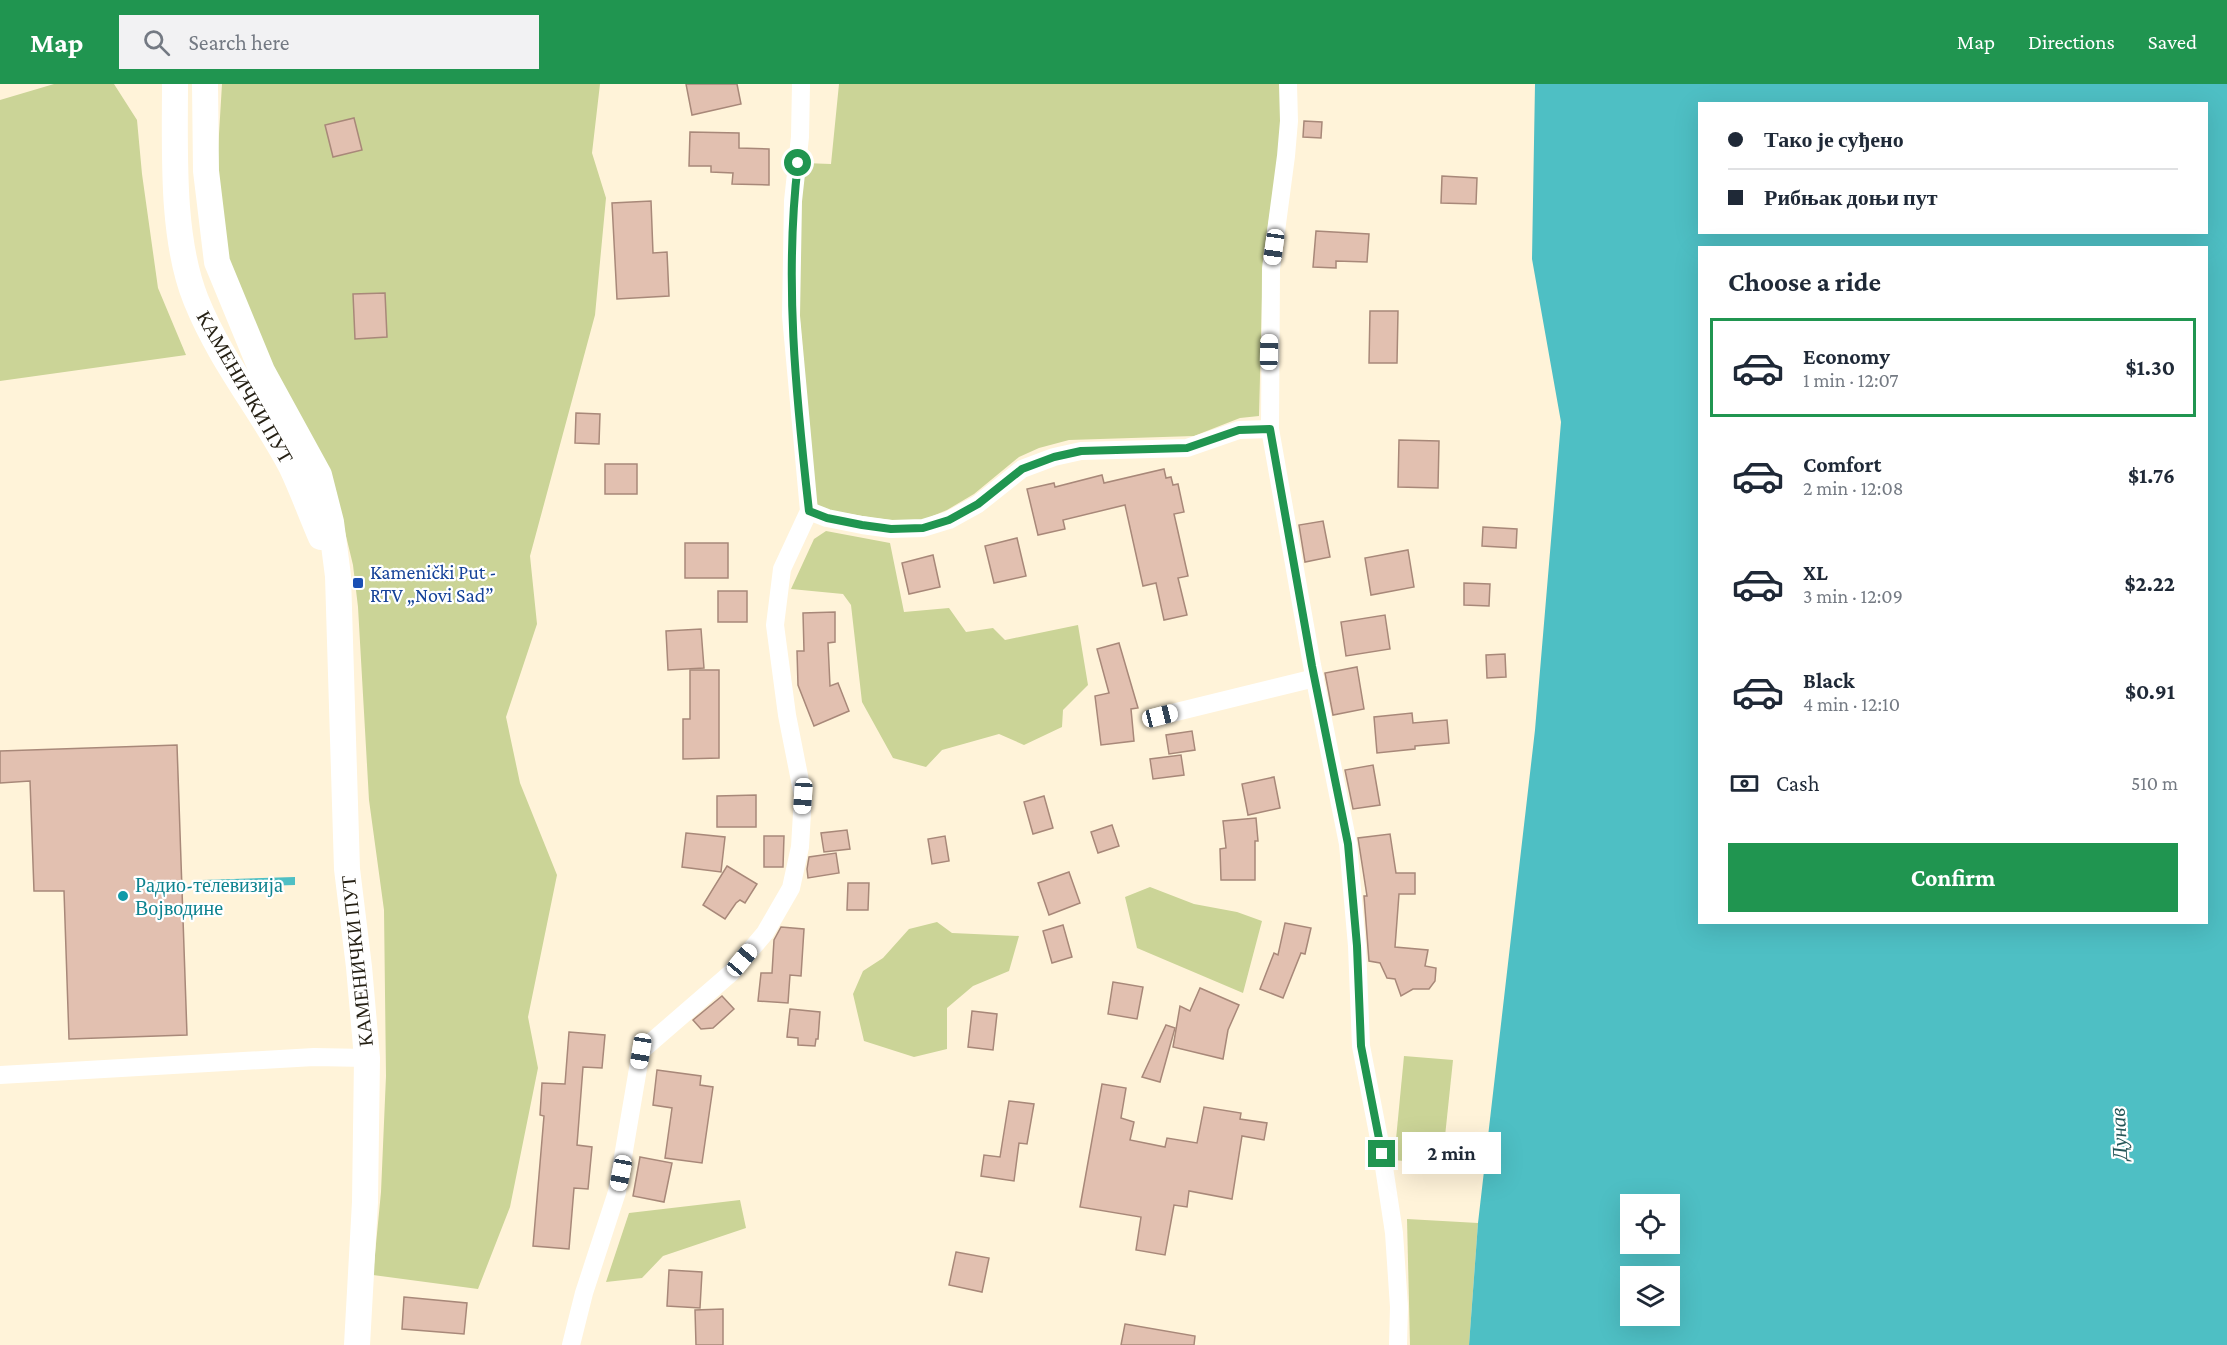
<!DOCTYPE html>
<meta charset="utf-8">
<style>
:root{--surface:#fff;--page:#f2f2f3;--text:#1f2937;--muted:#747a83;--line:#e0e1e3;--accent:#209550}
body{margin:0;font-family:"Crimson Pro",serif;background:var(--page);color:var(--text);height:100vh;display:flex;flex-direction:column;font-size:22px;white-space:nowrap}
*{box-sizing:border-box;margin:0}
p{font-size:20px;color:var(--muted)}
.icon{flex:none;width:33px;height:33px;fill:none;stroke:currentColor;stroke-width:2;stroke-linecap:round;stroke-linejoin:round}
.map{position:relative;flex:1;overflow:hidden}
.side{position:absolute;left:1698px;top:162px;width:510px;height:678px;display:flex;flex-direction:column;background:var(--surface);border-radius:0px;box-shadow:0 6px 24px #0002}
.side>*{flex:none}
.hud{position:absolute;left:1698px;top:18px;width:510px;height:132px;border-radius:0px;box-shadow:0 6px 24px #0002;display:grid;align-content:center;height:132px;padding:0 30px;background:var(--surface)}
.controls{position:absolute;left:1620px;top:1110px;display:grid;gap:12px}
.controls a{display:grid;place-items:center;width:60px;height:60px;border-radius:0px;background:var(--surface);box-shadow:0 6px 24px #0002;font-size:30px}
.end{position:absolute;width:27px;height:27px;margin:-14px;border:8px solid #209550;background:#fff;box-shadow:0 0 0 3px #fff}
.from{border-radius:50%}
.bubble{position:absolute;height:42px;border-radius:0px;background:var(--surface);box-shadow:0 6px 24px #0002;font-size:20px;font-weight:700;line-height:42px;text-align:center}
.car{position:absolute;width:18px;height:36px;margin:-18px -9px;border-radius:8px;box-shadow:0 0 4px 2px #0007;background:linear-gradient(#fff 24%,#345 0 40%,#fff 0 76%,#345 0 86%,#fff 0)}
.hud b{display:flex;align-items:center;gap:21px;height:57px;font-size:22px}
.hud b+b{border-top:2px solid var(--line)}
.hud i{width:15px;height:15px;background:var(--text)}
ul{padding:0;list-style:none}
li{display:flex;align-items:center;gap:18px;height:99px;margin:0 12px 9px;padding:0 18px;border:3px solid transparent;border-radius:0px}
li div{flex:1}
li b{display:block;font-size:22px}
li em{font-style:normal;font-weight:700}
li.selected{border-color:var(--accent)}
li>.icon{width:54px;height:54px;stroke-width:1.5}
h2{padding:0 30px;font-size:27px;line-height:72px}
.pay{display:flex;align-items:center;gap:15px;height:66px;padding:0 30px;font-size:22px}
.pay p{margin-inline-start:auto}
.cta{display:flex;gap:12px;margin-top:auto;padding:12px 30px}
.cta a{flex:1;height:69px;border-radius:0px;background:var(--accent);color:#fff;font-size:24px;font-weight:700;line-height:69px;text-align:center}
header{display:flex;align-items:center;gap:36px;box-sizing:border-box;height:84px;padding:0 30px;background:var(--accent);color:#fff}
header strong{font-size:28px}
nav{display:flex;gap:33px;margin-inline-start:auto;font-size:21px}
.search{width:420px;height:54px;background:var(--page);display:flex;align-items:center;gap:15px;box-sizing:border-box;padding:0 21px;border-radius:0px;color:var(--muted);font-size:22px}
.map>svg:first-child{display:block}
.green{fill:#cbd497}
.water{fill:#4ebfc4;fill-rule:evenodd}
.building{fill:#e2c0b0;stroke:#a88879;stroke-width:1.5}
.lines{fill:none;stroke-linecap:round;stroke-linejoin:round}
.minor{stroke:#fff;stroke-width:18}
.secondary{stroke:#fff;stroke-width:26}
.route{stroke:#209550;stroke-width:8}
.transit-dot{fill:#1a4fb4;stroke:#fff;stroke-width:2}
.culture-dot{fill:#0f9aa8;stroke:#fff;stroke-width:2}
.labels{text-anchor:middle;stroke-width:4.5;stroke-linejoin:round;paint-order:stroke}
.street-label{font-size:20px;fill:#241f13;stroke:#fff}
.transit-label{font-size:20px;fill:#164399;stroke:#fff;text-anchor:start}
.culture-label{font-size:20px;fill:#0d838f;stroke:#fff;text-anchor:start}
.water-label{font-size:21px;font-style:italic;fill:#255658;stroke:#fff}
</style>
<header>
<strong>Map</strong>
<div class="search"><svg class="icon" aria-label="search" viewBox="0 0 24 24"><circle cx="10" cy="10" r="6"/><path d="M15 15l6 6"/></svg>Search here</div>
<nav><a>Map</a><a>Directions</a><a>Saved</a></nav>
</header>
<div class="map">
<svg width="2227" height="1261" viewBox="0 0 2227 1261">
<rect width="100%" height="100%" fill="#fff3d9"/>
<g class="green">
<path d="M54,0H114L137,36L142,90L158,204L186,271L0,297V16Z"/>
<path d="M222,0H600L592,69L606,114L595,231L530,472L537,540L506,633L520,699L557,791L528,933L538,984L510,1123L478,1205L373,1191L381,1108L386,992L384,826L369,716L358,523L353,481L340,427L224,187L216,100Z"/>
<path d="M839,0H1282L1279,72L1263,173L1259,332L1240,334L1194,352L1069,356L1039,364L1019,373L974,410L947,426L923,436L901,437L874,434L827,426L816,421L800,237L798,165L804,79L831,80Z"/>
<path d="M826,447L890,459L904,528L949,524L966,548L993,544L1005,556L1078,541L1088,601L1063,626L1062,643L1024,661L999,650L942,666L926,683L893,674L862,618L851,521L843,510L791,505L814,455Z"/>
<path d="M1150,803L1194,820L1237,828L1262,837L1243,909L1137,864L1125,813Z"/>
<path d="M937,838L952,849L1019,852L1009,887L973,902L947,924V965L914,973L864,957L853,910L863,887L883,874L909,845Z"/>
<path d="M1404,972L1453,976L1442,1081L1394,1076Z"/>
<path d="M740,1116L746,1144L663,1172L642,1194L606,1198L629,1129Z"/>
<path d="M1407,1135L1478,1139L1469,1261H1410Z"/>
</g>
<g class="water">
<path d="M1535,0H2227V1261H1469L1478,1139L1535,646L1561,338L1532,175ZM1700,20H2206V148H1700ZM1700,164H2206V838H1700ZM1630,1120H1670V1160H1630ZM1630,1192H1670V1232H1630Z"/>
<path d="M295,793V801L202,804V796Z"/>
</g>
<g class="building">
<path d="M686,0H737L741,20L692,31Z"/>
<path d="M354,34L362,66L333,73L325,41Z"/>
<path d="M1304,37L1322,38L1321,54L1303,53Z"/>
<path d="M690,48L739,49V64L769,65V101L732,100L733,89L711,88V82H689Z"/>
<path d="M1442,92L1477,94L1476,120L1441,119Z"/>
<path d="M651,117L653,169L667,168L669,212L617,215L612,119Z"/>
<path d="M1316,147L1369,150L1367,178L1336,177V184L1313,183Z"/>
<path d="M385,209L387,253L355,255L353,210Z"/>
<path d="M1370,227H1398L1397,279H1369Z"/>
<path d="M576,329L600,330L599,360L575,359Z"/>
<path d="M1399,356L1439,357L1438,404L1398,403Z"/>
<rect x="605" y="380" width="32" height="30"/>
<path d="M1164,385L1166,394L1171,393L1173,401L1178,400L1184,428L1174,430L1188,492L1178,494L1187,531L1164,536L1156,499L1143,502L1125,421L1063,436L1065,445L1038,451L1027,405L1054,399L1055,403L1102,391L1104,399Z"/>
<path d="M1323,437L1330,473L1305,478L1299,441Z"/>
<path d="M1483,443L1517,445L1516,464L1482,462Z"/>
<path d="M1017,454L1026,492L994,499L985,462Z"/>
<rect x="685" y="459" width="43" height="35"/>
<path d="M1408,466L1414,503L1371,511L1365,474Z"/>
<path d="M933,471L940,503L909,510L902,479Z"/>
<path d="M1464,499L1490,500L1489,522L1464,521Z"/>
<rect x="718" y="507" width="29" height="31"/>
<path d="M835,528V558L828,559L830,602L838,599L849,627L814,642L798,601L797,567H804L803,529Z"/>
<path d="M1385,531L1390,565L1346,572L1341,538Z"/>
<path d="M701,545L704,584L668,586L666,547Z"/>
<path d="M1119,559L1138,624L1131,625L1134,657L1101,661L1095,612L1109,609L1097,565Z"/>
<path d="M1505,570L1506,593L1487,594L1486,571Z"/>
<path d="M1357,583L1364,625L1333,631L1325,589Z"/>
<path d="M690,586H719V674L683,675V635H690Z"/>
<path d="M1412,629L1413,639L1447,636L1449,659L1415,662V665L1377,669L1374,633Z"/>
<path d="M1192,647L1195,666L1169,670L1166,651Z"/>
<path d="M177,661L187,951L69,955L64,807H34L30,697L0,699V667Z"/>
<path d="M1181,671L1184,691L1153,695L1150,675Z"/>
<path d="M1373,681L1380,721L1353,725L1345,686Z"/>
<path d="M1274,693L1280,724L1248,731L1242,700Z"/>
<path d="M756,711V743H717V712Z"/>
<path d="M1044,712L1053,744L1033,750L1024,718Z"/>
<path d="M1256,734L1258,757H1255V796H1221L1220,765L1226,764L1223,737Z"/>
<path d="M1112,741L1119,762L1098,769L1091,748Z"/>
<path d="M847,746L850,765L824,768L821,749Z"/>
<path d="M686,749L725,753L721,788L682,783Z"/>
<path d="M1390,750L1396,789H1415V810H1399L1395,863L1428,866L1425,882L1436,884L1435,897L1429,905H1413L1401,912L1395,895L1387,894L1380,879L1369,877L1364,812H1367L1358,754Z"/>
<path d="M764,752H784L783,783H764Z"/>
<path d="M945,752L949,777L932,780L928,755Z"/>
<path d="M836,769L839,789L808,794L807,785L809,773Z"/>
<path d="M727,782L757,800L745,819L740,816L736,819L725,835L703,821Z"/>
<path d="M1069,788L1080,819L1049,831L1038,799Z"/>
<path d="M848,799H869L868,826H847Z"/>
<path d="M1285,839L1311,844L1305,870L1301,869L1283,914L1260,905L1274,869L1278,871Z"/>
<path d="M1063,841L1072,873L1052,879L1043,847Z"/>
<path d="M781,843L804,845L801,892L790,891L788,919L758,917L761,889H772L774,856Z"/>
<path d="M1113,898L1143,903L1137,935L1108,930Z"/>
<path d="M1200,904L1239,921L1228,946L1223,975L1173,963L1180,922L1190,927Z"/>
<path d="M722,912L734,925L713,944L701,945L693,936Z"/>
<path d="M790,925L820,928L818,955H816L815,962L798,961V954L787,953Z"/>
<path d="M972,927L997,930L993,966L968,963Z"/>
<path d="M1166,941L1175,944L1160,998L1142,993Z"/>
<path d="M569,948L605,951L602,984L583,983L577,1061L592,1063L588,1105L574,1104L569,1165L533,1162L544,1032L540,1031L542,999L565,1000Z"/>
<path d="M657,986L701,992L700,1001L713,1003L702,1079L665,1074L672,1024L653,1021Z"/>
<path d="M1102,1000L1126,1004L1121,1034L1134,1038L1130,1056L1165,1063L1167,1054L1197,1059L1204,1023L1241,1029L1240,1035L1267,1039L1264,1056L1242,1052L1232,1115L1189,1107L1187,1123L1174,1121L1165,1171L1136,1166L1141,1133L1080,1123Z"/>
<path d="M1009,1017L1034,1020L1027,1060L1019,1059L1014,1097L981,1092L984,1071L1000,1073Z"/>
<path d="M640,1073L672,1079L664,1118L633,1112Z"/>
<path d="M956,1168L989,1174L982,1208L949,1201Z"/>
<path d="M669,1186L702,1188L700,1224L667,1222Z"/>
<path d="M404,1213L467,1219L464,1250L402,1245Z"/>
<path d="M723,1225V1261H696L695,1226Z"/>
<path d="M1125,1240L1195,1252L1194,1261H1121Z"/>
</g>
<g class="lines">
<g class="minor">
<path d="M1288,0L1289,37L1286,72L1271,185L1270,345L1312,581L1348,760L1357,862L1361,962L1382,1070L1394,1149L1399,1223L1398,1261"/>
<path d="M809,427L827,434L862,441L891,445L923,444L949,436L978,420L1022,385L1054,373L1081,367L1187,364L1239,346L1270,345"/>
<path d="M1160,632L1315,594"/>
<path d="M0,991L314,973L367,974"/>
<path d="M571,1261L584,1209L617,1108L641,967L731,889L765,849L791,804L800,763L803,712L787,631L775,541L782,485L809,427L791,232L793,117L800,53L801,0"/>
</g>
<g class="secondary">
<path d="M175,0C175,67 171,154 196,216C221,278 261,325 291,382C302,405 311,430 321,453"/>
<path d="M205,0L206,87L217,178L262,287L319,391L331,438L338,492L347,785L359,883L367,974L365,1118L357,1261"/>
</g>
</g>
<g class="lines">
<path class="route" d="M798,79C784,195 796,312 809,427L827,434L862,441L891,445L923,444L949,436L978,420L1022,385L1054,373L1081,367L1187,364L1239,346L1270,345L1312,582L1348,760L1357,862L1361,962L1382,1070"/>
</g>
<rect class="transit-dot" x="352" y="493" width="12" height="12" rx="3"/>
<circle class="culture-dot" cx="123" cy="812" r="6"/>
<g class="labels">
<g class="street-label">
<text transform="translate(245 303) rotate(60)" y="7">КАМЕНИЧКИ ПУТ</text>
<text transform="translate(357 877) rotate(-96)" y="7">КАМЕНИЧКИ ПУТ</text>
</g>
<g class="transit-label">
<text x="370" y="495">Kamenički Put -<tspan x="370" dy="23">RTV „Novi Sad”</tspan></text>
</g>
<g class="culture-label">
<text x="135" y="808">Радио-телевизија<tspan x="135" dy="23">Војводине</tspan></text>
</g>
<g class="water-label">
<text transform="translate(2119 1050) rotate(-93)" y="7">Дунав</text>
</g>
</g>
</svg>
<div class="controls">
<a><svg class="icon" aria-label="locate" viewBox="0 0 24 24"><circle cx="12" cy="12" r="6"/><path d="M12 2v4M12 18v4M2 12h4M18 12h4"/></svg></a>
<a><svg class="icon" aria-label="layers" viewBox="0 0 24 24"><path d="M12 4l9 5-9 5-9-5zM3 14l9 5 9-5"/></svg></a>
</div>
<i class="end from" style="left:798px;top:79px"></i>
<i class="end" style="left:1382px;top:1070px"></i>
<div class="bubble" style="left:1402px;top:1048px;width:99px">2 min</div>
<i class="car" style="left:1274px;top:163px;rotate:188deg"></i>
<i class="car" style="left:1269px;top:268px;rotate:1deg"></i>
<i class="car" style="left:1160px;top:632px;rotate:76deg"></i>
<i class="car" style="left:803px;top:712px;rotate:184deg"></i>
<i class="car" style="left:742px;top:876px;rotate:40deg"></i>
<i class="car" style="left:641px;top:967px;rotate:189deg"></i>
<i class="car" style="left:621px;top:1089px;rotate:191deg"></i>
<div class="hud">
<b><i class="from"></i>Тако је суђено</b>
<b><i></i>Рибњак доњи пут</b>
</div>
<section class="side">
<h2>Choose a ride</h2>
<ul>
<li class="selected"><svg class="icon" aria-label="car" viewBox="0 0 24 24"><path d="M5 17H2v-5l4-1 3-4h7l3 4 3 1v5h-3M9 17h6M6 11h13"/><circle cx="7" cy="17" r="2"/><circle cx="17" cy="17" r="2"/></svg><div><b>Economy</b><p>1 min · 12:07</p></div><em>$1.30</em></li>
<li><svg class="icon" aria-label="car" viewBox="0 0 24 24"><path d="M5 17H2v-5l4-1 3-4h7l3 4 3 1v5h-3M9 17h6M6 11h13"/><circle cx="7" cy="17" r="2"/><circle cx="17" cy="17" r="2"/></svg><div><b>Comfort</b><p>2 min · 12:08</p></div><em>$1.76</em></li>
<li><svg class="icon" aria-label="car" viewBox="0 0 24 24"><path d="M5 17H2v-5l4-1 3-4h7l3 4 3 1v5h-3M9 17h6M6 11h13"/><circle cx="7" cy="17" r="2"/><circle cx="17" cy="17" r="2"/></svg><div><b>XL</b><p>3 min · 12:09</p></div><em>$2.22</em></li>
<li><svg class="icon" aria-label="car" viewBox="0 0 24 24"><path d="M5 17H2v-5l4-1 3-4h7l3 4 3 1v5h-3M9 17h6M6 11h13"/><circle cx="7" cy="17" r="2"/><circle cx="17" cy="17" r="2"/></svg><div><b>Black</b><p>4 min · 12:10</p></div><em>$0.91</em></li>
</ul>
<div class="pay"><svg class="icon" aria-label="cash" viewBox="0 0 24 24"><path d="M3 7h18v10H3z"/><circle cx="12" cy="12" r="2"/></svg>Cash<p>510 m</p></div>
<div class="cta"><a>Confirm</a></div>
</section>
</div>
